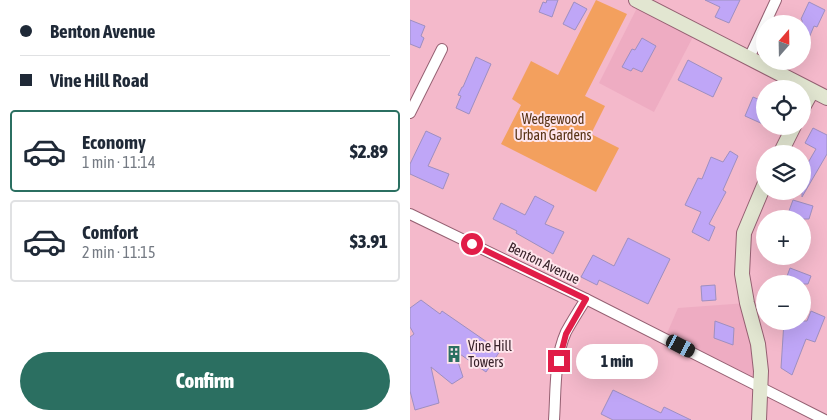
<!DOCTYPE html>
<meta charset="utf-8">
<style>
:root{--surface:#fff;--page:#f6f6f7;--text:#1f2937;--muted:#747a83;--line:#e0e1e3;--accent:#2b6f61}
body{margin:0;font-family:"Asap Condensed",sans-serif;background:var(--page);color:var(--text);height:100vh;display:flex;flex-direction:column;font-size:19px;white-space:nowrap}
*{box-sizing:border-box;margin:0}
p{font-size:16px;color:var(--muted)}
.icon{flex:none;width:28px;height:28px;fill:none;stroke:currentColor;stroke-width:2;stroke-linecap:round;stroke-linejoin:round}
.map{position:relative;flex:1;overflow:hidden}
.panel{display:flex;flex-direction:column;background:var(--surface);width:410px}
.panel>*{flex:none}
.banner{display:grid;align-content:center;height:110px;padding:0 20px;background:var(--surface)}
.needle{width:32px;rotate:20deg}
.controls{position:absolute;left:346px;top:15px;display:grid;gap:10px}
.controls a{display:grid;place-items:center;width:55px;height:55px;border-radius:50%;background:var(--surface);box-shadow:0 5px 20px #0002;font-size:25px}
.end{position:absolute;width:22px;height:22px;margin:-11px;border:6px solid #e11d48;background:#fff;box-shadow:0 0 0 2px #fff}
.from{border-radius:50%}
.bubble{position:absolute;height:35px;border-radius:18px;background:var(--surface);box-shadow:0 5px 20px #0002;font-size:16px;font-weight:800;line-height:35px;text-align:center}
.car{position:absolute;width:15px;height:30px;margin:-15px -8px;border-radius:6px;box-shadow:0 0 4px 1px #0007;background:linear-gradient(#222 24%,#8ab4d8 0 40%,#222 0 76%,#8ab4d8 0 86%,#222 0)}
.banner b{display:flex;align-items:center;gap:18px;height:48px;font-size:19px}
.banner b+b{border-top:1px solid var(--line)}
.banner i{width:12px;height:12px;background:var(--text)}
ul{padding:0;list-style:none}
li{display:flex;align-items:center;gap:15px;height:82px;margin:0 10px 8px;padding:0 10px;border:2px solid var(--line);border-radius:5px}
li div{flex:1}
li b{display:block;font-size:19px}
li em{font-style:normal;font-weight:800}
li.current{border-color:var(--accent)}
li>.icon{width:45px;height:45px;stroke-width:1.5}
.action{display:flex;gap:10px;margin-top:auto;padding:10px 20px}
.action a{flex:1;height:58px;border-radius:30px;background:var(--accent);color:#fff;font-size:20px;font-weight:800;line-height:58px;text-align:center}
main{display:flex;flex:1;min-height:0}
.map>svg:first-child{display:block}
.built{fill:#eeacc2}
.green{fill:#f3a05e}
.building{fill:#bfa6f7;stroke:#9e8fc0}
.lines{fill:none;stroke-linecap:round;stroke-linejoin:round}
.street-casing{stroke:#956072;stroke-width:12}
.secondary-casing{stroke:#956072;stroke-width:16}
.street{stroke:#fff;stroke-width:10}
.secondary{stroke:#e2e6d1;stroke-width:14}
.route{stroke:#e11d48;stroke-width:6}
.labels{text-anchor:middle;stroke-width:4;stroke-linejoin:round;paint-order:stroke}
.park-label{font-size:14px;fill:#573213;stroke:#fee5ec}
.street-label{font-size:14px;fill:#38222a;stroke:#fee5ec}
.poi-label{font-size:14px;fill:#38222a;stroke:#fee5ec;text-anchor:start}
</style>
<main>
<section class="panel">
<div class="banner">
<b><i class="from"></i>Benton Avenue</b>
<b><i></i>Vine Hill Road</b>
</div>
<ul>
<li class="current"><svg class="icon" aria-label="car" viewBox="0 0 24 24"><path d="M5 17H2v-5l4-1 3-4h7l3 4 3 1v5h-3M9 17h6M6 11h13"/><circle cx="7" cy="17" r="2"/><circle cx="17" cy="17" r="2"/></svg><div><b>Economy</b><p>1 min · 11:14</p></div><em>$2.89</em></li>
<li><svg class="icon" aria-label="car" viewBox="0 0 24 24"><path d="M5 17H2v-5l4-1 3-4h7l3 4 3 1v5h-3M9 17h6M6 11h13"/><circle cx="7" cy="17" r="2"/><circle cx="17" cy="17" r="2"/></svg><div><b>Comfort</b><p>2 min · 11:15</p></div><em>$3.91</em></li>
</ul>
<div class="action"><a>Confirm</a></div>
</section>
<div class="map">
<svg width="417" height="420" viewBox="0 0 417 420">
<rect width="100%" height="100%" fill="#f4b9cb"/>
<g class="built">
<path d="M230,2L286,31L244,112L189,83Z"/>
<path d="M337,303L350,386L255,338L268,308Z"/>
</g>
<path class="green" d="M186,0L217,14L175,96L195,106L181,134L209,148L186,192L91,144L111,105L102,99L121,61L148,75Z"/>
<g class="building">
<path d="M137,0H148L142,17L129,12L133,2L136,3Z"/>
<path d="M295,0H330L319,23L305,17L310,7Z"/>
<path d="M164,2L177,9L165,30L153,24Z"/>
<path d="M399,2L415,10L407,27L404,26L393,52L392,20L391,19Z"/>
<path d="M0,20L15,26L11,36L14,38L10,48L0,44Z"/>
<path d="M232,38L246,46L232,72L223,68L221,71L212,67L222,49L225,50Z"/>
<path d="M66,57L81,64L59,114L46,108L51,96L48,95L52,87H53Z"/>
<path d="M278,60L312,78L303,97L268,80Z"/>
<path d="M343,97L355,102V125L335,116Z"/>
<path d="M403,128L417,135V154L392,197V173L406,149L395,143Z"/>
<path d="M16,131L31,138L18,166L39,174L33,189L0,174V164Z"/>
<path d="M320,151L328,156L313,190L316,192L299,224L305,227L299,241L282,232L291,212L275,205L288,178L292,179L301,157L313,162Z"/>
<path d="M125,196L144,206L135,224L154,232L143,254L106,233L107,231L83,219L91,203L115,215Z"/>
<path d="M383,200L403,206L399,219H376Z"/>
<path d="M218,238L260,259L238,304L189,280L187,285L171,277L183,255L204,266Z"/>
<path d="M380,268L401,276L398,284H382L383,282L376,279Z"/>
<path d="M305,285L306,300L292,301L291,286Z"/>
<path d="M11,300L30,314L32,311L90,351L76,372L44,350L53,377L42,384L21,367L29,403L5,410L0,391V337L4,334L0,327V308Z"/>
<path d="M401,311L415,317L405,342L396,339L382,375L371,368L374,321H397Z"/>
<path d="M305,321L324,328L323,345L304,338Z"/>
<path d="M203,390L251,413L254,407L281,420H203L191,414Z"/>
</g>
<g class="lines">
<g class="street-casing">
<g id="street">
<path d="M339,58L366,0"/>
<path d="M0,113L32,49"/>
<path d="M0,214L176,299L415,420"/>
<path d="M144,420C146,391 144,359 156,332C162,321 169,310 176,299"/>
</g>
</g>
<g class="secondary-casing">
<g id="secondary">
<path d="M226,0L417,98"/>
<path d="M392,109L402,91"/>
<path d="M370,154L384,126"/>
<path d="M349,420L351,371L348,344L337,303L332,274L334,233L355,183"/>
</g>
</g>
<use href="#street" class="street"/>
<use href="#secondary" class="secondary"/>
</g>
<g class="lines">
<path class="route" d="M62,244L176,299L156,334L149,361"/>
</g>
<defs>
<g id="building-bare" transform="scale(1.35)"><path d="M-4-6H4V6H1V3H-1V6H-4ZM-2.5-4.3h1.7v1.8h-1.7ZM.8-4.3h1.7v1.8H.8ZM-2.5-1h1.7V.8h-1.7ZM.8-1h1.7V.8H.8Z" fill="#2b6f61" stroke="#fee5ec" stroke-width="2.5" paint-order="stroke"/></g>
</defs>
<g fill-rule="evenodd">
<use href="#building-bare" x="44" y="354"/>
</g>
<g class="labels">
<g class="park-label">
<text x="143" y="124">Wedgewood<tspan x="143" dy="16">Urban Gardens</tspan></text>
</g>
<g class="street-label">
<text transform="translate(134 263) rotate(26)" y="5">Benton Avenue</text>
</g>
<g class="poi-label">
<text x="58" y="351">Vine Hill<tspan x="58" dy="16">Towers</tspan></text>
</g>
</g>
</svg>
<div class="controls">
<a><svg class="needle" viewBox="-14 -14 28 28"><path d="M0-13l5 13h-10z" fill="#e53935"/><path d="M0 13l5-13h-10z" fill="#747a83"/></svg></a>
<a><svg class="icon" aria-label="locate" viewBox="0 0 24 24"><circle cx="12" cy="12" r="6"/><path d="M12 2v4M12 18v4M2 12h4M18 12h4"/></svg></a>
<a><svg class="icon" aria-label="layers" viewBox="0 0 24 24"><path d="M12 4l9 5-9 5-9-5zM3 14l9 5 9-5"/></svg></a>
<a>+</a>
<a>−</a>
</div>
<i class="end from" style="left:62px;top:244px"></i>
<i class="end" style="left:149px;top:361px"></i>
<div class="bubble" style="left:166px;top:344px;width:82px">1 min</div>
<i class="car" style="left:271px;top:346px;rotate:117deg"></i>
</div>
</main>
